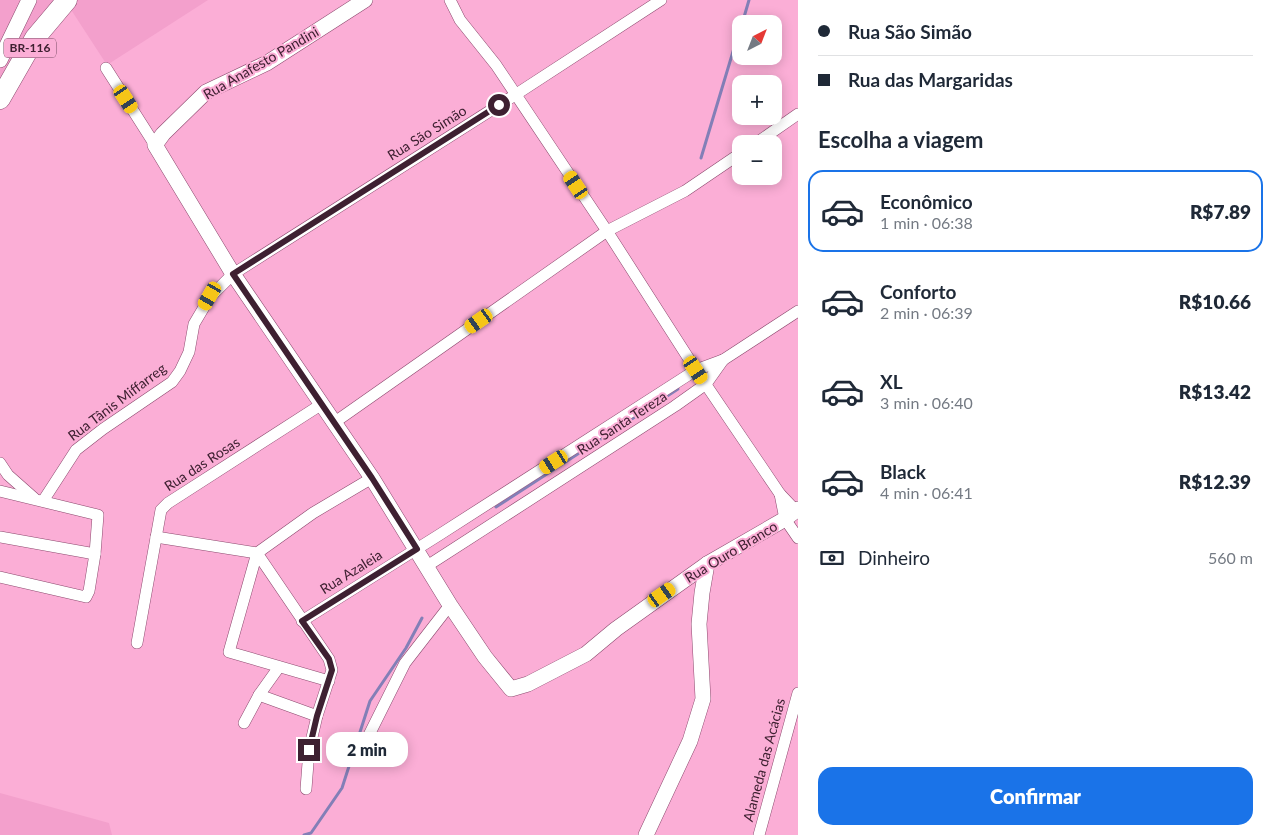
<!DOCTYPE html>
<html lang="pt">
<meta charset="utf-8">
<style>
:root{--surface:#fff;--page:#f6f6f7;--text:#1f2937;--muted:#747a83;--line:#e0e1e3;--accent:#1a73e8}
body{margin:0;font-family:Lato,sans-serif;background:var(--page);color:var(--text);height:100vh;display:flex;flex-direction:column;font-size:19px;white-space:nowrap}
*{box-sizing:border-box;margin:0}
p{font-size:16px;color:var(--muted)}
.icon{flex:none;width:28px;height:28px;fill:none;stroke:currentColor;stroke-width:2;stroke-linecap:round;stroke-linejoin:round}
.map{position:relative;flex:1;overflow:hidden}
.panel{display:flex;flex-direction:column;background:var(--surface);width:475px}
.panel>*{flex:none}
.banner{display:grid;align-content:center;height:110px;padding:0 20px;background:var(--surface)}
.needle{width:32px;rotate:42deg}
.controls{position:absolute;left:732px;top:15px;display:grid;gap:10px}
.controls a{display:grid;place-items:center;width:50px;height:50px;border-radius:10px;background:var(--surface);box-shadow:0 2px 12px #0003;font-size:25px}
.end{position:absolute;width:22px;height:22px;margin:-11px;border:6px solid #3e2031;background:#fff;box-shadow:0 0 0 2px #fff}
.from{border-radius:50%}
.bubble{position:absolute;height:35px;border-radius:15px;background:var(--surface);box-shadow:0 2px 12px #0003;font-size:16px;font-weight:800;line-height:35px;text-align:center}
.car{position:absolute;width:15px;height:30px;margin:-15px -8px;border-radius:6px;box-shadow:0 0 4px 1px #0007;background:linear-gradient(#f5c518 24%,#345 0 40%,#f5c518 0 76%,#345 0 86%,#f5c518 0)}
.banner b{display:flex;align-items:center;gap:18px;height:48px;font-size:19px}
.banner b+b{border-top:1px solid var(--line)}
.banner i{width:12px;height:12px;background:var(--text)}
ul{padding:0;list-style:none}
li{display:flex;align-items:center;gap:15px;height:82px;margin:0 10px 8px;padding:0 10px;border:2px solid transparent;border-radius:15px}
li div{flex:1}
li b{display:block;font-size:19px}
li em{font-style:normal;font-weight:800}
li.current{border-color:var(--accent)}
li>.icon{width:45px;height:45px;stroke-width:1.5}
h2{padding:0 20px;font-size:22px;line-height:60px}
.pay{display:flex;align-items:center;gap:12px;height:55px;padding:0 20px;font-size:19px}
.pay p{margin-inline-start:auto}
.action{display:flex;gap:10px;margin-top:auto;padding:10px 20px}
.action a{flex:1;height:58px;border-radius:15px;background:var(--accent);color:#fff;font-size:20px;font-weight:800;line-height:58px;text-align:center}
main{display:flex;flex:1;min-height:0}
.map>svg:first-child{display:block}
.built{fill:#f3a0cc}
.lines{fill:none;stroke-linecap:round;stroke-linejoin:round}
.stream{stroke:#837fb7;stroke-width:3}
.street-casing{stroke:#8c496e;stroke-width:12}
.secondary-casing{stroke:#8c496e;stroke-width:16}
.highway-casing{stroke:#8c496e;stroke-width:21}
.street{stroke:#fff;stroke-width:11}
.secondary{stroke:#fff;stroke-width:15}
.highway{stroke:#fff;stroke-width:20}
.route{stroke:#3e2031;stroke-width:6}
.labels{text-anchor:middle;stroke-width:4;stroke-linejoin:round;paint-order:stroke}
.shield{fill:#fbaed6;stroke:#774b62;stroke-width:1}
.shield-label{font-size:12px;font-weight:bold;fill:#3e2031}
.street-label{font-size:14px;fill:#3e2031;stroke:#fbaed6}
</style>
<main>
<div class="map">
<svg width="798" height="835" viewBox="0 0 798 835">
<rect width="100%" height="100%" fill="#fbaed6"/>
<g class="built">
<path d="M0,0H208L107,65L66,2L0,99Z"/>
<path d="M0,793L109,823L112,835H0Z"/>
</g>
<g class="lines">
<g class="stream">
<path d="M742,24L749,0"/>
<path d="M701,158L741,25"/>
<path d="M496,507L678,389"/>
<path d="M304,835L311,833L342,788L370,701L406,648L422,618"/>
</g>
<g class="street-casing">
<g id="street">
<path d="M450,0L460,20L496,65L607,231L696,370L780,494L798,513"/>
<path d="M106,68L155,145"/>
<path d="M755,144L798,114"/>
<path d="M335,422L607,231L685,191L741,153"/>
<path d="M0,463L8,475L34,498"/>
<path d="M0,491L98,515L95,554L89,591L86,597L0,577"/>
<path d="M780,494L785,519L798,538"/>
<path d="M43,501L76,450L103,429L172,382L180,371L189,352L194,324L210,297L233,274L515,95L661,0"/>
<path d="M0,537L95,554"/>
<path d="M156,537L257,553L329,659L332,670L317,716L309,750L306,789"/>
<path d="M427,566L675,406L706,384L723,360"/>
<path d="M302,621L439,535L696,370L723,360L798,311"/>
<path d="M137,643L161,510L168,503L322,404"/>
<path d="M329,681L229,652L257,553L313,513L372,478"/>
<path d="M259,695L317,716"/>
<path d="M244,723L259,695L279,667"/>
<path d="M362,749L405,663L450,605"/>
<path d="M759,835L798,693"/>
</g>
</g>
<g class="secondary-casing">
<g id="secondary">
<path d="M365,0L267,63L206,92L163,134L155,145L233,274L372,478L450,605L485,657L511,689L528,684L586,654L616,629L707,564L785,519L798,509"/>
<path d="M0,60L29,0"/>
<path d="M646,835L690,741L703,699L699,624L702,593L707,564"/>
</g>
</g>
<g class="highway-casing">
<path id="highway" d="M0,99L35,38L67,0"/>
</g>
<use href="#street" class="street"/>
<use href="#secondary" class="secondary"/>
<use href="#highway" class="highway"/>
</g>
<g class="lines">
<path class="route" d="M309,750L317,716L332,670L329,659L302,621L417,549L372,478L233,274L499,105"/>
</g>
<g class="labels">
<rect class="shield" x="4" y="38.5" width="52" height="19" rx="4"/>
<g class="shield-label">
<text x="30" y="52">BR-116</text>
</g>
<g class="street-label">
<text transform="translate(261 63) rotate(-30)" y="5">Rua Anafesto Pandini</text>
<text transform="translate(427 133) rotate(-32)" y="5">Rua São Simão</text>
<text transform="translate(117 402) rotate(-37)" y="5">Rua Tânis Miffarreg</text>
<text transform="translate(622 423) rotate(-33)" y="5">Rua Santa Tereza</text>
<text transform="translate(202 464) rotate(-33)" y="5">Rua das Rosas</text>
<text transform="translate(731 552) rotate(-31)" y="5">Rua Ouro Branco</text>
<text transform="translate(351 572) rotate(-32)" y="5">Rua Azaleia</text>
<text transform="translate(764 760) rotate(-75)" y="5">Alameda das Acácias</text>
</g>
</g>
</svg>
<div class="controls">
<a><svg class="needle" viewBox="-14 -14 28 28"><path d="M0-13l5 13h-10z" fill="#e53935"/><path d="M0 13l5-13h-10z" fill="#747a83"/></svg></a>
<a>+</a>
<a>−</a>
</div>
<i class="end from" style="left:499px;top:105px"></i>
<i class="end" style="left:309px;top:750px"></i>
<div class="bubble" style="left:326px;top:732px;width:82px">2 min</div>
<i class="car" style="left:126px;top:99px;rotate:147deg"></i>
<i class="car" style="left:576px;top:185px;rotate:326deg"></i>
<i class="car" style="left:210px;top:296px;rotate:210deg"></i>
<i class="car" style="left:479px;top:321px;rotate:235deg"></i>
<i class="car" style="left:696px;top:370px;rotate:146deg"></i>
<i class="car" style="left:554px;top:462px;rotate:238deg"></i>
<i class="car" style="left:662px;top:595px;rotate:55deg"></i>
</div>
<section class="panel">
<div class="banner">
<b><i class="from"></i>Rua São Simão</b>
<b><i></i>Rua das Margaridas</b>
</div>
<h2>Escolha a viagem</h2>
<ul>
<li class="current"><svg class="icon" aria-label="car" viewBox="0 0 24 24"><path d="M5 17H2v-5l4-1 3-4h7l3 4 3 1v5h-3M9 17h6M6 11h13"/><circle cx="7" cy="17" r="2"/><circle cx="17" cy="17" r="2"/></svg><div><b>Econômico</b><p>1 min · 06:38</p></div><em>R$7.89</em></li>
<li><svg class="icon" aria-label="car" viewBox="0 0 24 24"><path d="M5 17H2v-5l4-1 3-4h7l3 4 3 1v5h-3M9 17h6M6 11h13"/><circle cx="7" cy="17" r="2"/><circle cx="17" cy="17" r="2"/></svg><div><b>Conforto</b><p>2 min · 06:39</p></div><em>R$10.66</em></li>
<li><svg class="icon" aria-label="car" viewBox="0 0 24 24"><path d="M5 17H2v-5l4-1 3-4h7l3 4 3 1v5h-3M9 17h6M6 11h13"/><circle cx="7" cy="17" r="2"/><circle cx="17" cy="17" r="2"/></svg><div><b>XL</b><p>3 min · 06:40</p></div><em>R$13.42</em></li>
<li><svg class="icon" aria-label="car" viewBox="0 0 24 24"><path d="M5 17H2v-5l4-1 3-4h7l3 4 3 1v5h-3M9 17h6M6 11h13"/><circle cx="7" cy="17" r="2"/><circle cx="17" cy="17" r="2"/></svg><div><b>Black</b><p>4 min · 06:41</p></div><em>R$12.39</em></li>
</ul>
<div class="pay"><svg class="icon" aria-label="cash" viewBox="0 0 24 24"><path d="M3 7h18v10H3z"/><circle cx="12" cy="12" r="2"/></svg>Dinheiro<p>560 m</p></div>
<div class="action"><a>Confirmar</a></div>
</section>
</main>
